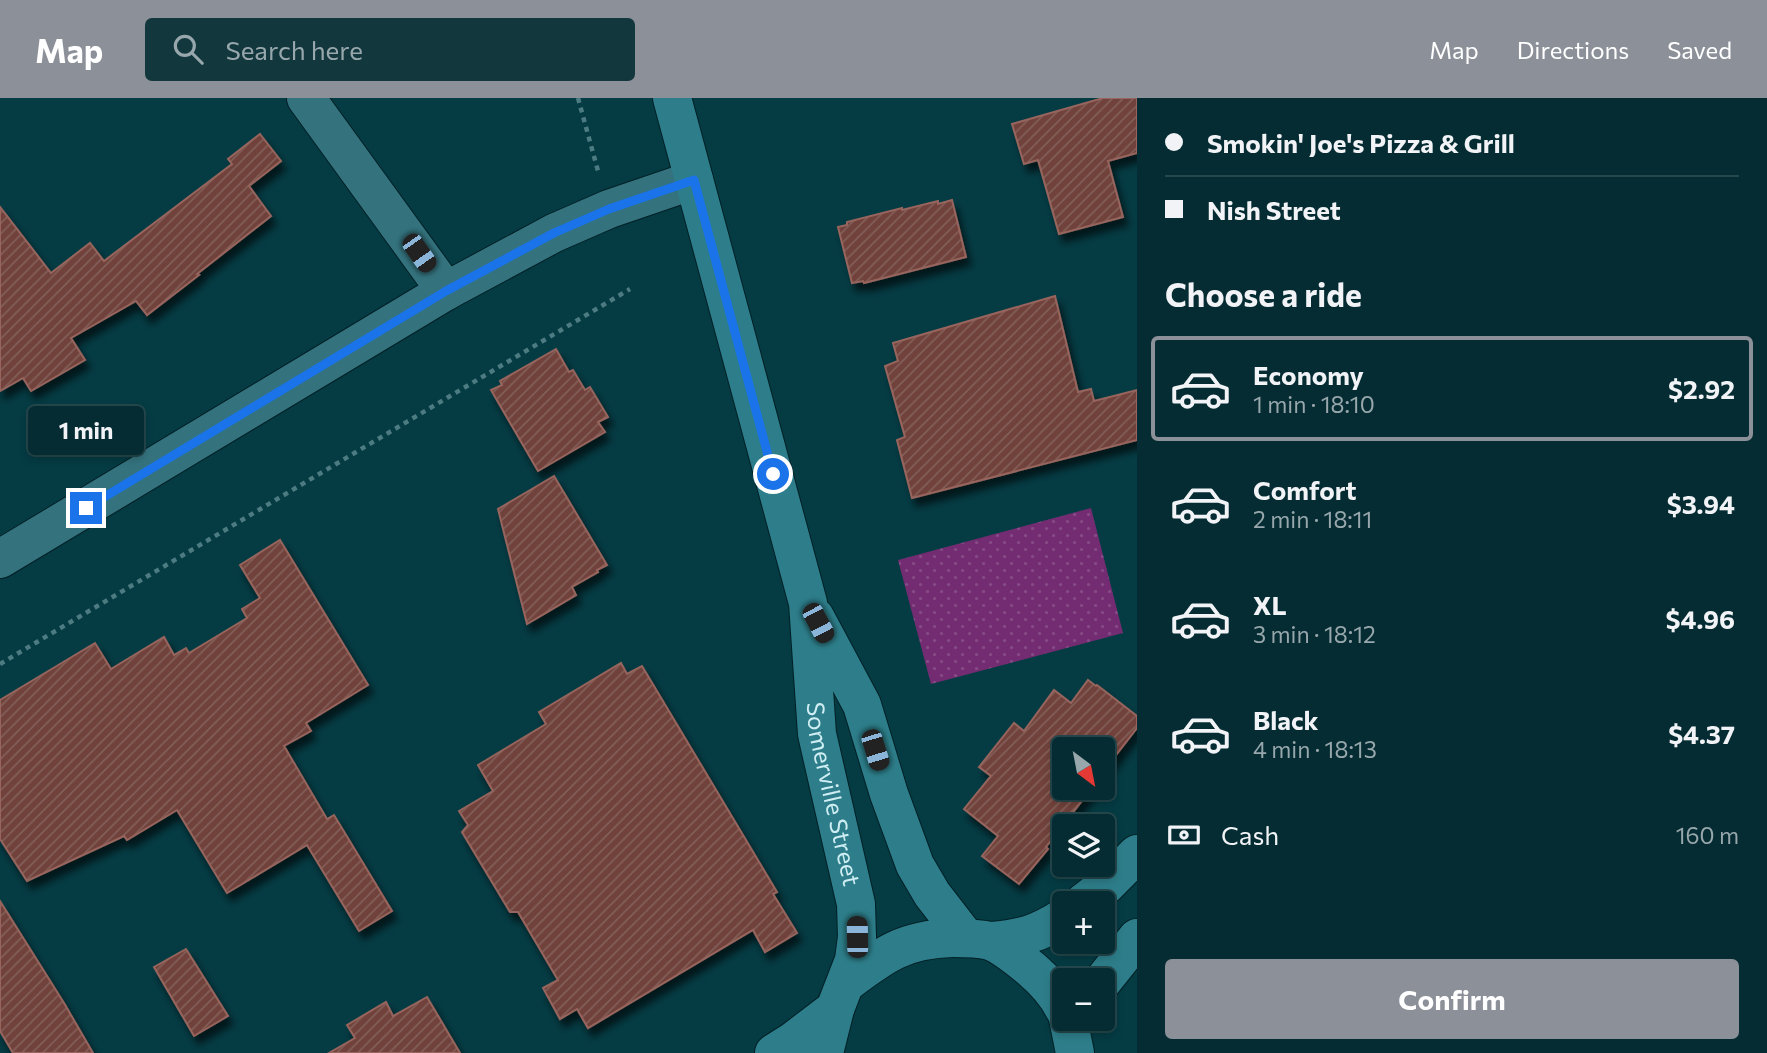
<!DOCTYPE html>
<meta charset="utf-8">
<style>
:root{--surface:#042c32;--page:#12383e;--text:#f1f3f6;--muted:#97a7ac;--line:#25484d;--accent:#8c9099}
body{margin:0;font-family:Commissioner,sans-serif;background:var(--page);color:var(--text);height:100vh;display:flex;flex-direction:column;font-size:26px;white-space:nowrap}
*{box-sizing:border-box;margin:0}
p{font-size:23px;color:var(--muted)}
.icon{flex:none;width:38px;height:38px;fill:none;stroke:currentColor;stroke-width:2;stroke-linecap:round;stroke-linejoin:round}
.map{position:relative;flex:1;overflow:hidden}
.side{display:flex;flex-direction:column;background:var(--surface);width:630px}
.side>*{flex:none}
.top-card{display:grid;align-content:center;height:154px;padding:0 28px;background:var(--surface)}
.needle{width:46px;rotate:148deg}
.controls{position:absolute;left:1052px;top:639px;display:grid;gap:14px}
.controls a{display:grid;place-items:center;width:63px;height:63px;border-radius:7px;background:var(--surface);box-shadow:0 4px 10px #0003,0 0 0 2px var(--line);font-size:35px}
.end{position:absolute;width:32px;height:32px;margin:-16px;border:9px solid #1a73e8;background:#fff;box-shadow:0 0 0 4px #fff}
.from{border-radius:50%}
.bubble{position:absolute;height:49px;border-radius:7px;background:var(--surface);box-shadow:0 4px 10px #0003,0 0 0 2px var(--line);font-size:23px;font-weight:700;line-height:49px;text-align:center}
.car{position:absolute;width:21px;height:42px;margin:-21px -10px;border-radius:9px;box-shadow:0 0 5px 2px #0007;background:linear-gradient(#222 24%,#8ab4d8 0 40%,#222 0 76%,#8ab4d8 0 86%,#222 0)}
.top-card b{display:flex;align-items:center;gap:24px;height:66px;font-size:26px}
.top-card b+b{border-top:2px solid var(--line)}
.top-card i{width:18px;height:18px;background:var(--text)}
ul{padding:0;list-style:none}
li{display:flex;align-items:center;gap:21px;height:105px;margin:0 14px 10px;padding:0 14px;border:4px solid transparent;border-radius:7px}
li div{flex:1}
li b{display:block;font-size:26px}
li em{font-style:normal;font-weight:700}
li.current{border-color:var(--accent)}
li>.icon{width:63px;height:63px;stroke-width:1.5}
h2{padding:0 28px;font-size:32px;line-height:84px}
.pay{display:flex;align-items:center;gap:18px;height:77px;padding:0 28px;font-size:26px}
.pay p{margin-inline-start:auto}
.action{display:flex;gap:14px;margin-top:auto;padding:14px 28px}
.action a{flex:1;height:80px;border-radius:7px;background:var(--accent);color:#fff;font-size:28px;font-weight:700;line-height:80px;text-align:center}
header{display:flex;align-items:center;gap:42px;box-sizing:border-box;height:98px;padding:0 35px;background:var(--accent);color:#fff}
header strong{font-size:33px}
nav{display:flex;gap:38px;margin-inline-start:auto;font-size:24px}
.search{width:490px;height:63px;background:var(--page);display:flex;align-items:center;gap:18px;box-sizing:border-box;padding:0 24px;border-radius:7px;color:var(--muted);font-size:26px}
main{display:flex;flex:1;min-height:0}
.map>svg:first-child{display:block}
.green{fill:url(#green-dots)}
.building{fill:url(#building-hatch);stroke:#97655d;stroke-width:2;filter:url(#shadow)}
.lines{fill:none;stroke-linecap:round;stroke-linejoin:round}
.street-casing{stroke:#002026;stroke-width:40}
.secondary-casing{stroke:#002026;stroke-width:40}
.path{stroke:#4d7b82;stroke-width:4.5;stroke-dasharray:5 5;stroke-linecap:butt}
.street{stroke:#34737e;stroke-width:38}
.secondary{stroke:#2d7e8a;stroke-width:38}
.route{stroke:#1a73e8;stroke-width:9}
.labels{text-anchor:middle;stroke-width:7;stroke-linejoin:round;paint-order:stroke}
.street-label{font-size:24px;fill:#cfeef3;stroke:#052024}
</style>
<header>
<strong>Map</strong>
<div class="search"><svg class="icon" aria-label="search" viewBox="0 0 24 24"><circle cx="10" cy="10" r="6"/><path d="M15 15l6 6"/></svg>Search here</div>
<nav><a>Map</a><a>Directions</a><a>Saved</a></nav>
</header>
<main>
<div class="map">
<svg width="1137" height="955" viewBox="0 0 1137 955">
<defs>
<pattern id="green-dots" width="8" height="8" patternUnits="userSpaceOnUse" patternTransform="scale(1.75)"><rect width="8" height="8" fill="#732c71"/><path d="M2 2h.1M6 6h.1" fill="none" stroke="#864b86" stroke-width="1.8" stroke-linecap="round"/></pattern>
<pattern id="building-hatch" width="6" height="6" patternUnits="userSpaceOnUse" patternTransform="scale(1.75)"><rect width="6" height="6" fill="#70423b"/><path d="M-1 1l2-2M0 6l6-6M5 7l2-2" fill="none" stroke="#835e58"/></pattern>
<filter id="shadow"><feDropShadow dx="4.5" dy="8" stdDeviation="3.5" flood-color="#0009"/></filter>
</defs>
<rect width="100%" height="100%" fill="#053b43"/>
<path class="green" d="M1091,410L1123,535L931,586L898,462Z"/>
<g class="building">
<path d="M1103,0H1137V55L1108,63L1123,119L1059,136L1038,62L1024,66L1012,26Z"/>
<path d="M260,36L281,63L249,88L271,118L197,176L199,177L147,217L136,203L71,240L85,262L31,293L23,280L0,293V109L51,175L90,145L104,163L232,66L228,61Z"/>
<path d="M952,102L966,159L864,185L863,183L852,185L838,129L847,127V124L902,110V112L938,103V106Z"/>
<path d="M1055,198L1078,294L1091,291L1094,303L1137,292V342L912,400L897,342L905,339L885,268L898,263L893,245Z"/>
<path d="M556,251L569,274L573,272L585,292L590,289L608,319L598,324L605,334L538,373L491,292L502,287L500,283Z"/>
<path d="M554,378L607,467L597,472L598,474L572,489L576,497L527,526L498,411Z"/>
<path d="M280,442L368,587L306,625L311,633L284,648L327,721L334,717L392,813L359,833L307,747L227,795L177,712L127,742L124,738L27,783L0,741V602L95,545L111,571L164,539L174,557L186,550L189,555L247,520L242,511L260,500L240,467Z"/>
<path d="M621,565L627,576L642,568L777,794L773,796L797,835L765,854L753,832L588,930L577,911L560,921L543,890L558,882L518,814H510L462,734L468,727L459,713L493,693L478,667L546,626L539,614Z"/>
<path d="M1088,582L1096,588L1097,587L1137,618V630L1102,675V651H1064V690H1092L1046,749L1048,751L1019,786L982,758L998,738L964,711L991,678L979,669L1014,625L1024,633L1054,592L1071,605Z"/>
<path d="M0,803L64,905L93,955H13L0,933Z"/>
<path d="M186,851L228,918L194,938L154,869Z"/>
<path d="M427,899L460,955H329L355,940L347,927L386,904L393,918Z"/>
</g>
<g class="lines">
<g class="street-casing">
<g id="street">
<path d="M306,0L446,193"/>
<path d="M0,461L446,193L554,135L609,111L694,82"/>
</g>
</g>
<g class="secondary-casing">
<g id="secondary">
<path id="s1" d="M672,0L808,505L817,636L856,806L857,839L854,862L835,911L824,955"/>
<path d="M815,519L862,607L889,696L915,767L932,796L966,840"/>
<path d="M1083,805L1106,787L1137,756"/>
<path d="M992,843C1022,840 1038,836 1064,819"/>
<path d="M1102,884L1137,840"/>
<path d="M846,885C883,857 904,841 952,840C964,840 978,840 990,843C1002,847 1020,862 1030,870C1044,882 1056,894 1064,911"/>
<path d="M1068,920L1075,955"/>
<path d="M774,955L793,943L835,911"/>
</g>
</g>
<g class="path">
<path d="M578,0L598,73"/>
<path d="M0,566L630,191"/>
</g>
<use href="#street" class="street"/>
<use href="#secondary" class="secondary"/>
</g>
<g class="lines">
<path class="route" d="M86,410L446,193L554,135L609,111L694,82L773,376"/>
</g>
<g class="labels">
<g class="street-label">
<text dy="8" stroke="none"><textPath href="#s1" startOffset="716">Somerville Street</textPath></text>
</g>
</g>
</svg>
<div class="controls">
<a><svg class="needle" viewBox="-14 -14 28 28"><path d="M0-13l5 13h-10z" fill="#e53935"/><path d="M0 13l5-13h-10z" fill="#97a7ac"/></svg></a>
<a><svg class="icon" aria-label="layers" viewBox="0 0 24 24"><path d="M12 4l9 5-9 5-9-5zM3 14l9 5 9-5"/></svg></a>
<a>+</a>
<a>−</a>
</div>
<i class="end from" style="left:773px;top:376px"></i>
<i class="end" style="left:86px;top:410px"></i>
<div class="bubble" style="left:28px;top:308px;width:116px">1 min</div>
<i class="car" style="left:419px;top:155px;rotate:145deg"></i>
<i class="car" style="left:818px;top:525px;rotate:152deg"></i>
<i class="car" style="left:875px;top:652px;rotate:163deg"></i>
<i class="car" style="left:857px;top:839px;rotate:359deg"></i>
</div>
<section class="side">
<div class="top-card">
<b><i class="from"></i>Smokin' Joe's Pizza &amp; Grill</b>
<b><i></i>Nish Street</b>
</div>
<h2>Choose a ride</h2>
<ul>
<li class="current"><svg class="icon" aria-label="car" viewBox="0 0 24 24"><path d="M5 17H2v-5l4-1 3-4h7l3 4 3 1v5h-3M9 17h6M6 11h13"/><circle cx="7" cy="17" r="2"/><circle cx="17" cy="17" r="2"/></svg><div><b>Economy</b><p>1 min · 18:10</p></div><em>$2.92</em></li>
<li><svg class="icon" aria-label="car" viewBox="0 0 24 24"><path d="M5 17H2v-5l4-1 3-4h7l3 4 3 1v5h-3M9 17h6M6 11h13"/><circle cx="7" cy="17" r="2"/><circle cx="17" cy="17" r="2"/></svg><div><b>Comfort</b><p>2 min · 18:11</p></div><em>$3.94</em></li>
<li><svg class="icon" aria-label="car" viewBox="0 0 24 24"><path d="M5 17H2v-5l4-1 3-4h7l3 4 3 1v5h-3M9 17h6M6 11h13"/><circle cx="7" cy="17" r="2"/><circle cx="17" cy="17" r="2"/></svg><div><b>XL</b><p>3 min · 18:12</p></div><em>$4.96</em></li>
<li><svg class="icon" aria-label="car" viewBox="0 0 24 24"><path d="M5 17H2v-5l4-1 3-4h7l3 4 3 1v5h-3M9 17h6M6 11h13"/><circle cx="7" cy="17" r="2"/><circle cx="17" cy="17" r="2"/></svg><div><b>Black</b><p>4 min · 18:13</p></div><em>$4.37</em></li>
</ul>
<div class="pay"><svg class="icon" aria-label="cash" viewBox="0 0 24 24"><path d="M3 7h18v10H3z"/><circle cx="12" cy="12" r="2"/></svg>Cash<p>160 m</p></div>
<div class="action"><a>Confirm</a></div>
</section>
</main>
